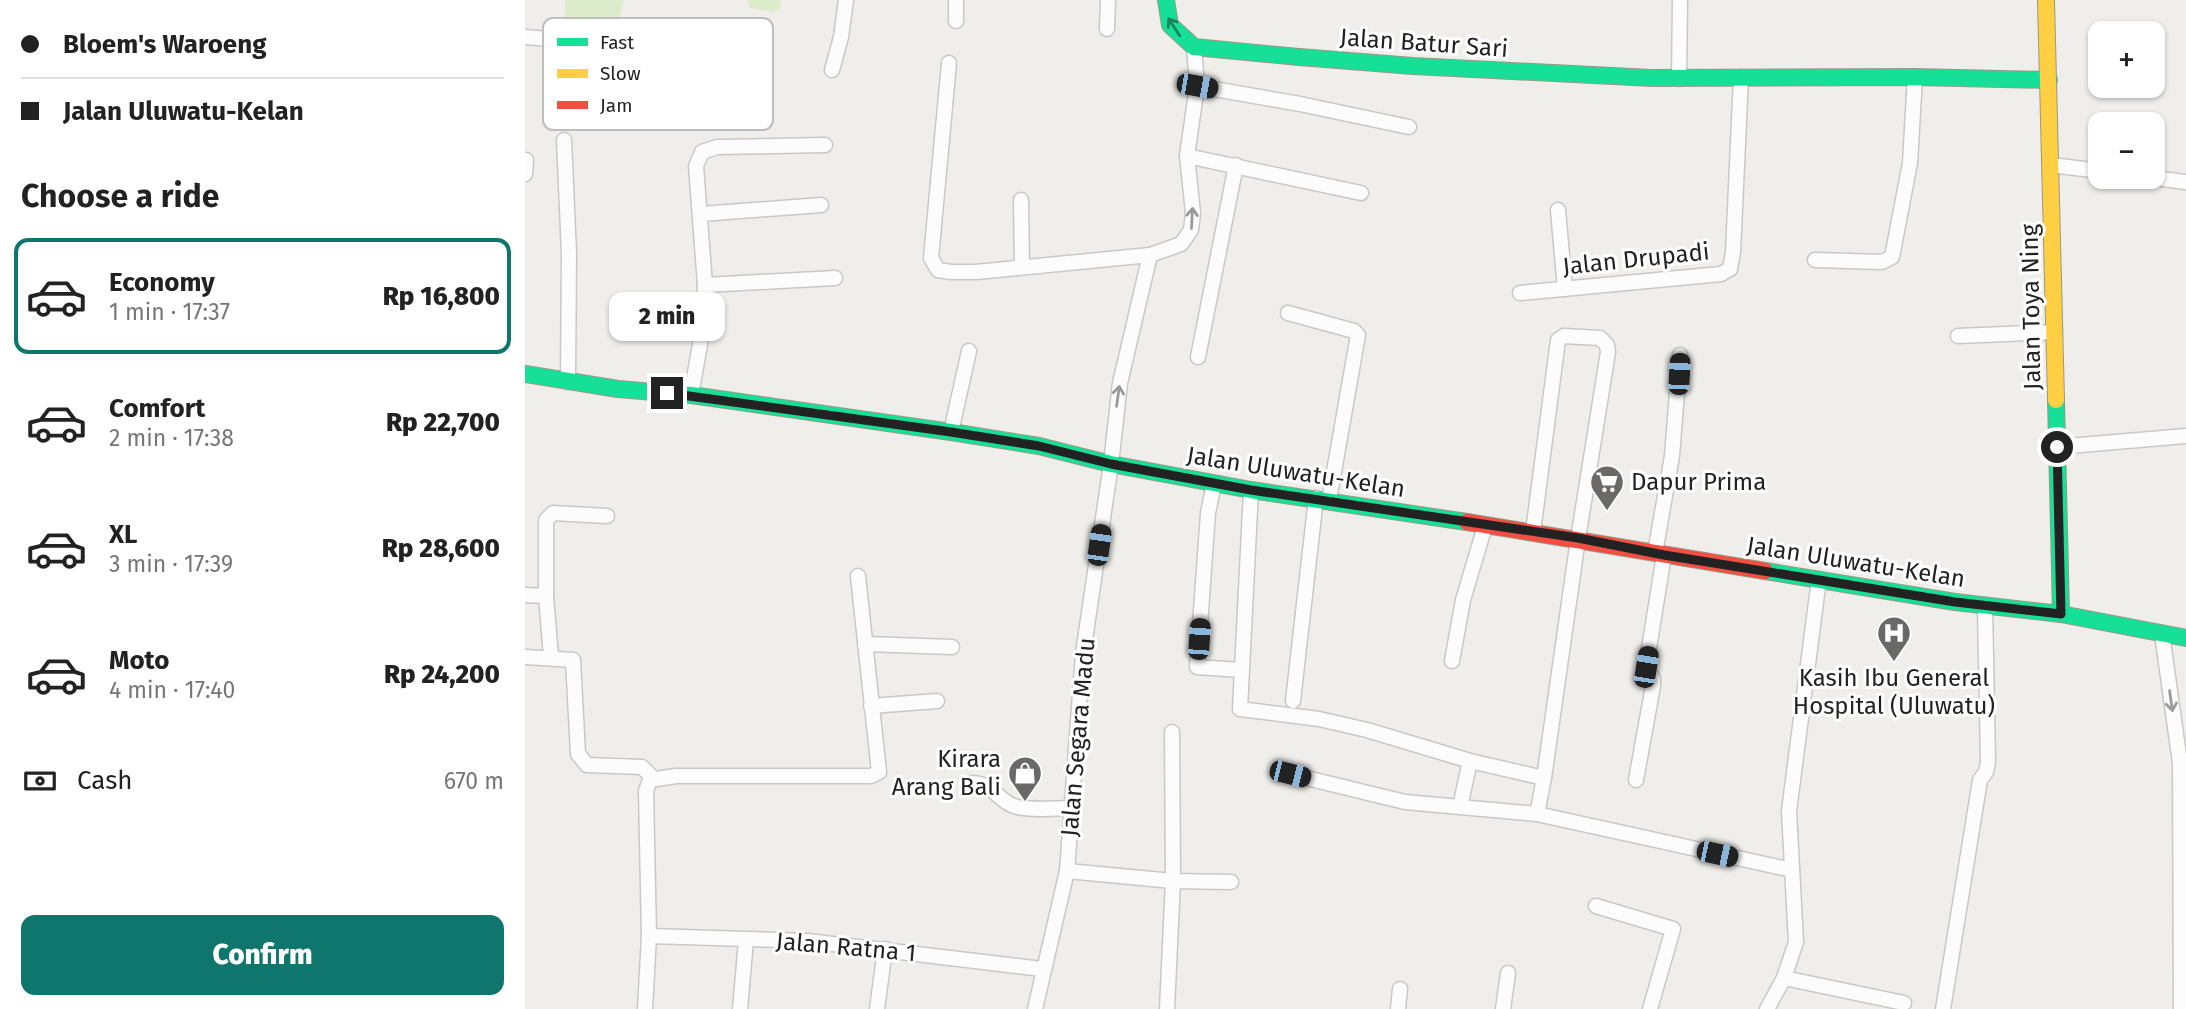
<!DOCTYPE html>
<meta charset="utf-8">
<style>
:root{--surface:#fff;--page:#f2f2f2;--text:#222;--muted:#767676;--line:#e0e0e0;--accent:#0f766e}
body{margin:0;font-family:"Fira Sans",sans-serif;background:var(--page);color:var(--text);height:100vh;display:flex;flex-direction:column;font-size:26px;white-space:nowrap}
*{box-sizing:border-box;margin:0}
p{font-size:23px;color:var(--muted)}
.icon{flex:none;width:38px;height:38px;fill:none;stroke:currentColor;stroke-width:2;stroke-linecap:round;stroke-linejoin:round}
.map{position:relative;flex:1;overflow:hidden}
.side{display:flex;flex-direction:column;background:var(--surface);width:525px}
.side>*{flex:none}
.banner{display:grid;align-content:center;height:154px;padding:0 21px;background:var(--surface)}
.fabs{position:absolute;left:1563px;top:21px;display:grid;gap:14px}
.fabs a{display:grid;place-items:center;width:77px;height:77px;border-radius:14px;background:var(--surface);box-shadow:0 2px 5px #0004;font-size:35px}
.end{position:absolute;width:32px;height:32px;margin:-16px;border:9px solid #222;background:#fff;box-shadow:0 0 0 4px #fff}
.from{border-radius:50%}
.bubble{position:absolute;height:49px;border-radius:14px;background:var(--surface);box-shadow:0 2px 5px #0004;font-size:23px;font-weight:800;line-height:49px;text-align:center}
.car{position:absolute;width:21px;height:42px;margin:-21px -10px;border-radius:9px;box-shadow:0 0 5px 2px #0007;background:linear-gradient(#222 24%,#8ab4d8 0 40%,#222 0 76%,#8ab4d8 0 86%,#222 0)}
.banner b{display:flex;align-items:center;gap:24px;height:66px;font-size:26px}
.banner b+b{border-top:2px solid var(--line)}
.banner i{width:18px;height:18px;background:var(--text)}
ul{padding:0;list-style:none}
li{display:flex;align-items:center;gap:21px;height:116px;margin:0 14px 10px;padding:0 7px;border:4px solid transparent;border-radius:14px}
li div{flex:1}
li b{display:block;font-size:26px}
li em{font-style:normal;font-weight:800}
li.active{border-color:var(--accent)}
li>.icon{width:63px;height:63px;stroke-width:1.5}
h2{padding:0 21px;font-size:32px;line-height:84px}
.pay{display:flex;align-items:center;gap:18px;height:77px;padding:0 21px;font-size:26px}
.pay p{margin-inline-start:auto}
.action{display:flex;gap:14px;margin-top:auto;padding:14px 21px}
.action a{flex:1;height:80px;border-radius:14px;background:var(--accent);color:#fff;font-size:28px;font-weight:800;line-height:80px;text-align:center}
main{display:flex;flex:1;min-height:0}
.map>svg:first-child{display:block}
.grass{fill:#ddeccb}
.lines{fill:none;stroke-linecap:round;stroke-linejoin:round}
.street-casing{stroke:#c9c8c7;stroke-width:17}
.fast-casing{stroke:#999a82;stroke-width:18}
.slow-casing{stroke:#999a82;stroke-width:18}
.jam-casing{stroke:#999a82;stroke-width:18}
.street{stroke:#fdfcfc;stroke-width:14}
.fast{stroke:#16e098;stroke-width:16}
.slow{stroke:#ffcf43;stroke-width:16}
.jam{stroke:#f24e42;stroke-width:16}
.oneway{stroke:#1c815d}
.oneway2{stroke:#9a9a9a}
.route{stroke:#222;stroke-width:9}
.labels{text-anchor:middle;stroke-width:6;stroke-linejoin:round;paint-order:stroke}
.street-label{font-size:24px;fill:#222;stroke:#fff}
.poi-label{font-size:24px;fill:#222;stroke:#fff;text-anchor:start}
.key{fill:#fff;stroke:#bdbdbd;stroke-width:2}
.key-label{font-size:19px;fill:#222}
</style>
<main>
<section class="side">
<div class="banner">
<b><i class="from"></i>Bloem's Waroeng</b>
<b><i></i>Jalan Uluwatu-Kelan</b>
</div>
<h2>Choose a ride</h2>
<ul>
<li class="active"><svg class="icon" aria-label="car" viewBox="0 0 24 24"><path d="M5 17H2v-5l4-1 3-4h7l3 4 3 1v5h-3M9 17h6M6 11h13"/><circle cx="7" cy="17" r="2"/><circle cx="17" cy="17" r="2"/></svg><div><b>Economy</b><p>1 min · 17:37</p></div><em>Rp 16,800</em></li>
<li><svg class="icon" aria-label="car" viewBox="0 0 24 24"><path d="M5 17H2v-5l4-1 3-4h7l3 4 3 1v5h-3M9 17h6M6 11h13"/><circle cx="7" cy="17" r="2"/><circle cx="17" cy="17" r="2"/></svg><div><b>Comfort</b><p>2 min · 17:38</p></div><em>Rp 22,700</em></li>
<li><svg class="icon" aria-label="car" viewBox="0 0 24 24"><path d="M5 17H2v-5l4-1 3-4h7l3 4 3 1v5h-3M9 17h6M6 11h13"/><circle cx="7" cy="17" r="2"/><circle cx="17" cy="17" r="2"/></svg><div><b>XL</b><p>3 min · 17:39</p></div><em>Rp 28,600</em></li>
<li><svg class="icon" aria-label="car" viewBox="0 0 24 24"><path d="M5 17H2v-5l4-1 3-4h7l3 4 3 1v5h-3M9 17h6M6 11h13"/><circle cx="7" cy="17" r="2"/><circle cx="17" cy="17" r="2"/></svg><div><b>Moto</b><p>4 min · 17:40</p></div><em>Rp 24,200</em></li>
</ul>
<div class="pay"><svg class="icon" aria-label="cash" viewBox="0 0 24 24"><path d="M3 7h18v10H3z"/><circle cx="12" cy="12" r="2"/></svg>Cash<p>670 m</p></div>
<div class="action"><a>Confirm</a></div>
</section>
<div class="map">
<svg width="1661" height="1009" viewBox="0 0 1661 1009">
<rect width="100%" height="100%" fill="#f0eeeb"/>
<g class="grass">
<path d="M40,0H99L77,79L37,70Z"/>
<path d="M222,0H256L255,9L248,12L225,8Z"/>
</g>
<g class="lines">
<g class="street-casing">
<g id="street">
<path d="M431,21V0"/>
<path d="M582,29L583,0"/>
<path d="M0,37L35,40"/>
<path d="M424,63L406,258L413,270L426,272H451L625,255L656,244L666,230L668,213L662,156L672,86L669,47"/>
<path d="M307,70L316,37L321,0"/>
<path d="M1154,79L1155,0"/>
<path d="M672,86L775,104L884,127"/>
<path d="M39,140L44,253L43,382"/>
<path d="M662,156L836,193"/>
<path d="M1526,165L1575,171"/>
<path d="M0,174L1,160"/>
<path d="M1621,177L1661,182"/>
<path d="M496,200L497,267"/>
<path d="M1033,210L1040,289"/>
<path d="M176,214L296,205"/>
<path d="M1290,260L1357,262L1367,257L1385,163L1390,77"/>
<path d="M180,285L310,278"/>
<path d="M995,293L1196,274L1205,269L1208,252L1216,77"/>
<path d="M763,313L829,331L833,335L804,500"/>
<path d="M1433,336L1530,332"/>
<path d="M673,357L711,165"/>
<path d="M166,395L176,339L180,285L171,166L177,152L192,147L300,145"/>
<path d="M426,432L444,351"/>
<path d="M1532,447L1661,436"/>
<path d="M689,483L683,513L672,667L715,670"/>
<path d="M726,490L715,709L794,719L842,730L945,761L1019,778"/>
<path d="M1008,532L1033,340L1039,336L1075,338L1082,345L1083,352L1053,539L1019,778L1012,814"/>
<path d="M1130,553L1147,456L1155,355"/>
<path d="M0,595L21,596"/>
<path d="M1637,634L1655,763L1656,1009"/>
<path d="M340,644L427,647"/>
<path d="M0,657L48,660L53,754L62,765L117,767L128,778"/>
<path d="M26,657L21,596V520L28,513L82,516"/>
<path d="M927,661L938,600L960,526"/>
<path d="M768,701L791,498"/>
<path d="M346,706L412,701"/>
<path d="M765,774L880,802L1012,814L1267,870"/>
<path d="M1111,780L1128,686V679L1121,667L1139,555"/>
<path d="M445,783C470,783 470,799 489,806C503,811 531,808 546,808"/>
<path d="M935,807L945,761"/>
<path d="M542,871L648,881L706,882"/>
<path d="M1071,906L1148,929L1125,1009"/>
<path d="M124,936L283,941L517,969"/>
<path d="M1259,978L1379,1003"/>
<path d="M120,1009L124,936L121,791L125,780L151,776H346L354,772L333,576"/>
<path d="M215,1009L221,940"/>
<path d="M352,1009L360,949"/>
<path d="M510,1009L542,871L558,653L586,464L595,383L625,255"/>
<path d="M642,1009L648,881L647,732"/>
<path d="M873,1009L875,989"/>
<path d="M978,1009L983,973"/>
<path d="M1242,1009L1259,978L1271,942L1264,811L1294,579"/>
<path d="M1418,1009L1455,780L1461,772L1463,762L1460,606"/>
</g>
</g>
<g class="fast-casing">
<g id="fast">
<path d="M641,0L645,25L669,47L774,57L888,66L1127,78L1390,77L1524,80"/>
<path d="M0,374L93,389L166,395L426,432L514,446L586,464L726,490L942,522"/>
<path d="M1531,400L1536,614"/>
<path d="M1240,571L1430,602L1536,614L1661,638"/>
</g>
</g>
<g class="slow-casing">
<path id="slow" d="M1521,0L1531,400"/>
</g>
<g class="jam-casing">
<path id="jam" d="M942,522L1240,571"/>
</g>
<use href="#street" class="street"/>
<use href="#fast" class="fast"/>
<use href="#slow" class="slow"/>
<use href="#jam" class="jam"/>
</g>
<defs><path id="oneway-shaft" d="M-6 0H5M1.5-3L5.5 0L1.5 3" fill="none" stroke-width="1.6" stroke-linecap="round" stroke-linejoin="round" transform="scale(1.75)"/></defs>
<use class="oneway" href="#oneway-shaft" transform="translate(649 27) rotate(-123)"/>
<g class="oneway2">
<use href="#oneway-shaft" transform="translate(667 218) rotate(-87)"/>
<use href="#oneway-shaft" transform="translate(593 396) rotate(-82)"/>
<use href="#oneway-shaft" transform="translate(1646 701) rotate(82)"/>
</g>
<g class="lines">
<path class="route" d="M142,393L426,432L514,446L586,464L726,490L1053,538L1139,555L1430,602L1536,614L1532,447"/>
</g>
<defs>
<g id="supermarket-pin" transform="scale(1.75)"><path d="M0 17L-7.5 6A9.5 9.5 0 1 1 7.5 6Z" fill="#6a6968" stroke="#fff"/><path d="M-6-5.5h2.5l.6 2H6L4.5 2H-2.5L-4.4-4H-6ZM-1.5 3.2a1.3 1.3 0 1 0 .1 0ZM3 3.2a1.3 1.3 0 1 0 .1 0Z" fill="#fff"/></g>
<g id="hospital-pin" transform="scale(1.75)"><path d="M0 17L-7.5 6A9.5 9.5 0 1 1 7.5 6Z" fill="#6a6968" stroke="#fff"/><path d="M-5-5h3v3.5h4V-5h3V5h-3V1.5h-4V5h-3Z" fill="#fff"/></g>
<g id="shop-pin" transform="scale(1.75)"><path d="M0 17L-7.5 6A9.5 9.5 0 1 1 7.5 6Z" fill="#6a6968" stroke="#fff"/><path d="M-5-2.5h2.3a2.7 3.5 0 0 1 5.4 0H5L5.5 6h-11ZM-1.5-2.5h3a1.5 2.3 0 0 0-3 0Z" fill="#fff"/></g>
</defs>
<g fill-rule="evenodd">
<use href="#supermarket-pin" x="1082" y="482"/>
<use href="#hospital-pin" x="1369" y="633"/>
<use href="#shop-pin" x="500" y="773"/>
</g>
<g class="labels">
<g class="street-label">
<text transform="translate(899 43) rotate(4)" y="8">Jalan Batur Sari</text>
<text transform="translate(1111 259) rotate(-6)" y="8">Jalan Drupadi</text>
<text transform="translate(1506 307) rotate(-91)" y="8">Jalan Toya Ning</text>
<text transform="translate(771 472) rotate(9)" y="8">Jalan Uluwatu-Kelan</text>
<text transform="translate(1331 562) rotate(9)" y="8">Jalan Uluwatu-Kelan</text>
<text transform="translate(553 737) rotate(-85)" y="8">Jalan Segara Madu</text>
<text transform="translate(321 947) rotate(5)" y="8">Jalan Ratna 1</text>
</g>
<g class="poi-label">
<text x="1106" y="490">Dapur Prima</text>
<text x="1369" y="686" text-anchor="middle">Kasih Ibu General<tspan x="1369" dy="28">Hospital (Uluwatu)</tspan></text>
<text x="476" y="767" text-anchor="end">Kirara<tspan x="476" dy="28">Arang Bali</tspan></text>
</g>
</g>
<rect x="18" y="18" width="230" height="112" rx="10" class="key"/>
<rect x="32" y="38" width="31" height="8" fill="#16e098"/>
<rect x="32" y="69" width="31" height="9" fill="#ffcf43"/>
<rect x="32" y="101" width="31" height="8" fill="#f24e42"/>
<g class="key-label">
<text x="75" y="49">Fast</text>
<text x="75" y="80">Slow</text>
<text x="75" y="112">Jam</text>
</g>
</svg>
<div class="fabs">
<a>+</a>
<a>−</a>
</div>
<i class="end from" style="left:1532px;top:447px"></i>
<i class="end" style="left:142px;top:393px"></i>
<div class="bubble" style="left:84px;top:292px;width:116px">2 min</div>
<i class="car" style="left:672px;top:86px;rotate:100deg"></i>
<i class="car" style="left:1154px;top:374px;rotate:3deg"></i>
<i class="car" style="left:574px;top:545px;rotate:8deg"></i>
<i class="car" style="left:674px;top:639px;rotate:4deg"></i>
<i class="car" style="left:1121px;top:667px;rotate:9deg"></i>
<i class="car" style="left:765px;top:774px;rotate:104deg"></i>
<i class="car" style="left:1192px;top:854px;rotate:102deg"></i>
</div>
</main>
